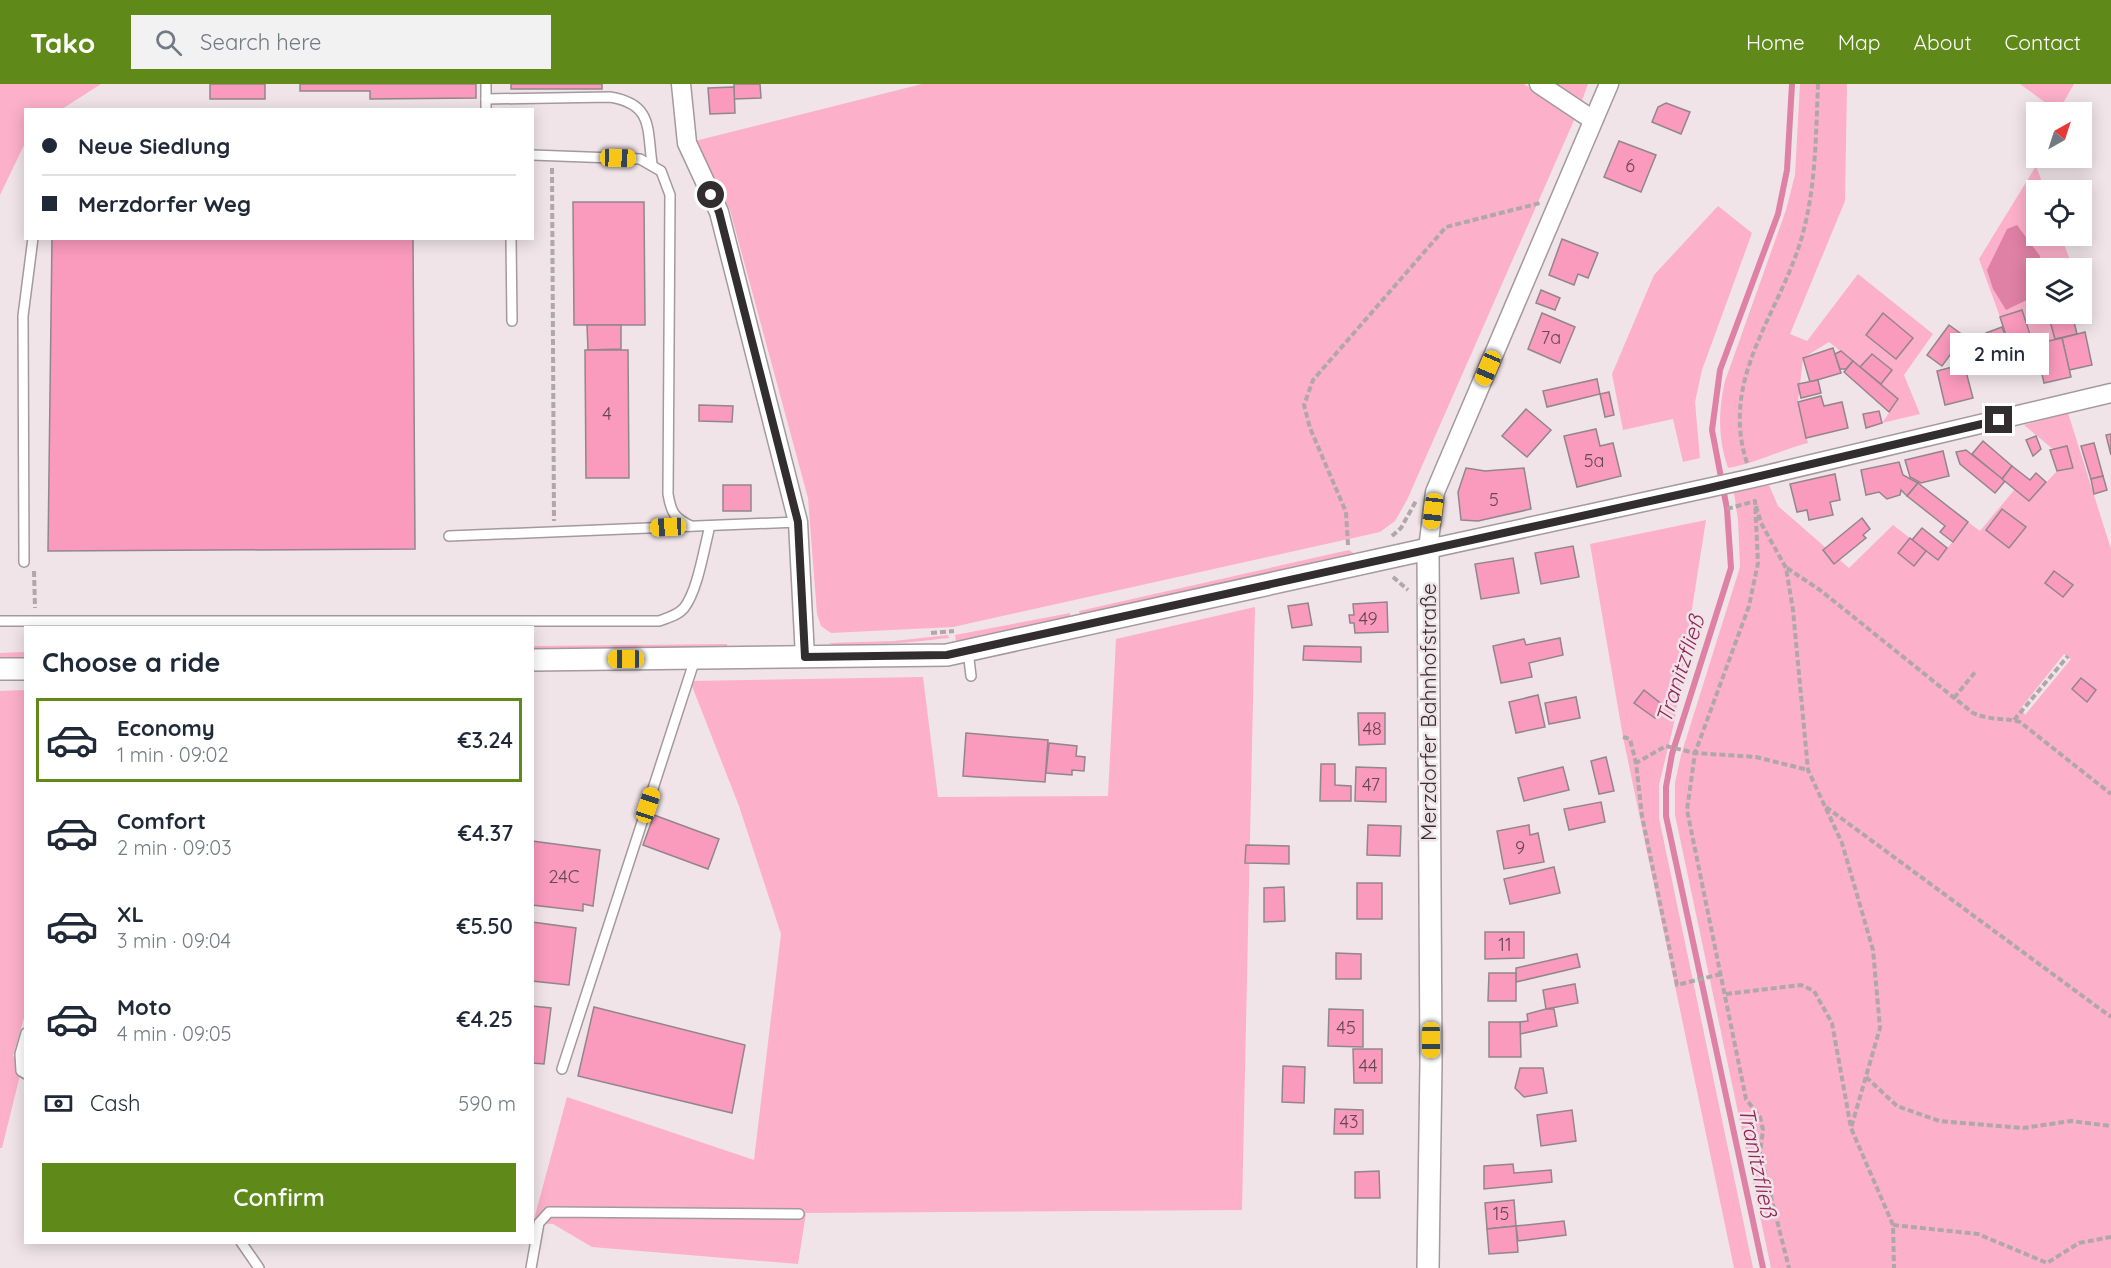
<!DOCTYPE html>
<meta charset="utf-8">
<style>
:root{--surface:#fff;--page:#f2f2f3;--text:#1f2937;--muted:#747a83;--line:#e0e1e3;--accent:#5f8a19}
body{margin:0;font-family:Quicksand,sans-serif;background:var(--page);color:var(--text);height:100vh;display:flex;flex-direction:column;font-size:22px;white-space:nowrap}
*{box-sizing:border-box;margin:0}
p{font-size:20px;color:var(--muted)}
.icon{flex:none;width:33px;height:33px;fill:none;stroke:currentColor;stroke-width:2;stroke-linecap:round;stroke-linejoin:round}
.map{position:relative;flex:1;overflow:hidden}
.panel{position:absolute;left:24px;top:542px;width:510px;height:618px;display:flex;flex-direction:column;background:var(--surface);border-radius:0px;box-shadow:0 3px 15px #0003}
.panel>*{flex:none}
.hud{position:absolute;left:24px;top:24px;width:510px;height:132px;border-radius:0px;box-shadow:0 3px 15px #0003;display:grid;align-content:center;height:132px;padding:0 18px;background:var(--surface)}
.needle{width:39px;rotate:39deg}
.buttons{position:absolute;left:2026px;top:18px;display:grid;gap:12px}
.buttons a{display:grid;place-items:center;width:66px;height:66px;border-radius:0px;background:var(--surface);box-shadow:0 3px 15px #0003;font-size:30px}
.end{position:absolute;width:27px;height:27px;margin:-14px;border:8px solid #322d2f;background:#fff;box-shadow:0 0 0 3px #fff}
.from{border-radius:50%}
.bubble{position:absolute;height:42px;border-radius:0px;background:var(--surface);box-shadow:0 3px 15px #0003;font-size:20px;font-weight:600;line-height:42px;text-align:center}
.car{position:absolute;width:18px;height:36px;margin:-18px -9px;border-radius:8px;box-shadow:0 0 4px 2px #0007;background:linear-gradient(#f5c518 24%,#345 0 40%,#f5c518 0 76%,#345 0 86%,#f5c518 0)}
.hud b{display:flex;align-items:center;gap:21px;height:57px;font-size:22px}
.hud b+b{border-top:2px solid var(--line)}
.hud i{width:15px;height:15px;background:var(--text)}
ul{padding:0;list-style:none}
li{display:flex;align-items:center;gap:18px;height:84px;margin:0 12px 9px;padding:0 6px;border:3px solid transparent;border-radius:0px}
li div{flex:1}
li b{display:block;font-size:22px}
li em{font-style:normal;font-weight:600}
li.active{border-color:var(--accent)}
li>.icon{width:54px;height:54px;stroke-width:1.5}
h2{padding:0 18px;font-size:27px;line-height:72px}
.pay{display:flex;align-items:center;gap:15px;height:66px;padding:0 18px;font-size:22px}
.pay p{margin-inline-start:auto}
.action{display:flex;gap:12px;margin-top:auto;padding:12px 18px}
.action a{flex:1;height:69px;border-radius:0px;background:var(--accent);color:#fff;font-size:24px;font-weight:600;line-height:69px;text-align:center}
header{display:flex;align-items:center;gap:36px;box-sizing:border-box;height:84px;padding:0 30px;background:var(--accent);color:#fff}
header strong{font-size:28px}
nav{display:flex;gap:33px;margin-inline-start:auto;font-size:21px}
.search{width:420px;height:54px;background:var(--page);display:flex;align-items:center;gap:15px;box-sizing:border-box;padding:0 21px;border-radius:0px;color:var(--muted);font-size:22px}
.map>svg:first-child{display:block}
.green{fill:#fcb0ca;fill-rule:evenodd}
.water{fill:#df81a4}
.lines{fill:none;stroke-linecap:round;stroke-linejoin:round}
.stream{stroke:#df81a4;stroke-width:6}
.building{fill:#fa9abd;stroke:#92868a;stroke-width:1.5}
.service-casing{stroke:#a4999c;stroke-width:12}
.minor-casing{stroke:#a4999c;stroke-width:21}
.tertiary-casing{stroke:#a4999c;stroke-width:24}
.path{stroke:#b0a7aa;stroke-width:4;stroke-dasharray:6 3;stroke-linecap:butt}
.service{stroke:#fff;stroke-width:9}
.minor{stroke:#fff;stroke-width:18}
.tertiary{stroke:#fff;stroke-width:21}
.route{stroke:#322d2f;stroke-width:8}
.labels{text-anchor:middle;stroke-width:5;stroke-linejoin:round;paint-order:stroke}
.number-label{font-size:18px;fill:#644852}
.street-label{font-size:21px;fill:#322d2f;stroke:#f0e4e8}
.water-label{font-size:22px;font-style:italic;fill:#922457;stroke:#f0e4e8}
</style>
<header>
<strong>Tako</strong>
<div class="search"><svg class="icon" aria-label="search" viewBox="0 0 24 24"><circle cx="10" cy="10" r="6"/><path d="M15 15l6 6"/></svg>Search here</div>
<nav><a>Home</a><a>Map</a><a>About</a><a>Contact</a></nav>
</header>
<div class="map">
<svg width="2111" height="1184" viewBox="0 0 2111 1184">
<rect width="100%" height="100%" fill="#f0e4e8"/>
<g class="green">
<path d="M0,0H101L62,25L26,26L25,59L0,111Z"/>
<path d="M922,0H1524L1575,34L1407,416L1395,437L1380,448L953,543L831,549L821,542L817,530L808,414L730,126L695,57Z"/>
<path d="M1554,0H1588L1581,19Z"/>
<path d="M1800,0H1847L1845,117L1790,250L1807,257L1858,190L1933,250L1904,291L1920,330L1882,339L1898,316L1881,300L1892,286L1872,270L1860,283L1829,258L1803,274L1798,318L1808,359C1781,366 1755,379 1728,384C1718,355 1718,327 1725,297L1786,126L1795,91Z"/>
<path d="M2020,0H2074L2058,28Z"/>
<path d="M2036,82L2045,106H2037V152H2061L2073,184H2037V230H2048L2055,255L2035,260L2022,226L2000,233L1979,175Z"/>
<path d="M1718,122L1752,149L1702,286L1695,318L1700,374L1683,378L1673,335L1623,346L1612,290L1654,191Z"/>
<path d="M2068,329L2111,465V1184H1771L1675,731V699L1681,671L1740,483L1738,436L1734,409L1769,401L1778,422L1849,484L1893,441L1910,454L1898,469L1914,482L1926,467L1938,476L1968,438L1980,447L2015,405L2029,417L2057,387L2073,384L2067,362L2054,366L2024,341ZM2064,570L2071,575L2025,631L2021,624Z"/>
<path d="M1706,436L1674,639L1659,701V734L1753,1184H1734L1623,653L1590,460Z"/>
<path d="M1349,466L1356,471L1083,532L1080,530L1079,527Z"/>
<path d="M1255,523L1242,1126L806,1129L798,1180L592,1163L553,1140L533,1139L567,1013L754,1076L781,850L739,722L690,597L923,593L938,713L1108,712L1116,555Z"/>
<path d="M1070,529V534L956,557L955,551Z"/>
<path d="M948,551L949,554C921,557 897,560 866,560L867,565L847,566L829,559L894,557Z"/>
<path d="M727,560V568L533,570L532,562Z"/>
<path d="M25,568V577H0V569Z"/>
<path d="M26,606V927L13,972L23,979L2,1064H0V607Z"/>
</g>
<path class="water" d="M2017,141L2040,172L2041,184H2037V211L2006,226L1993,205L1987,186L2007,145Z"/>
<g class="lines">
<path class="stream" d="M1763,1184L1666,732V703L1672,670L1731,484L1727,425L1712,346L1720,286L1778,130L1787,86L1792,0"/>
</g>
<g class="building">
<rect x="210" y="0" width="55" height="15"/>
<path d="M300,0H476V14L370,15V7H300Z"/>
<rect x="511" y="0" width="91" height="5"/>
<path d="M734,0H760L761,14L734,15Z"/>
<path d="M734,3L735,29L710,30L708,4Z"/>
<path d="M1666,19L1690,28L1681,50L1652,38L1658,23Z"/>
<path d="M1619,57L1656,71L1641,108L1604,93Z"/>
<path d="M573,118H644L645,241H574Z"/>
<path d="M52,154H413L415,465L48,467Z"/>
<path d="M1562,155L1598,169L1588,194L1578,190L1574,201L1549,191Z"/>
<path d="M1541,206L1560,214L1555,226L1536,219Z"/>
<path d="M2082,212L2087,231L2073,234L2077,250L2055,255L2048,230H2082Z"/>
<path d="M2022,226L2033,259L2011,267L2000,233Z"/>
<path d="M1542,229L1575,243L1560,279L1528,265Z"/>
<path d="M1883,229L1913,254L1896,275L1866,251Z"/>
<path d="M587,241H621V265L588,266Z"/>
<path d="M1949,241L1964,252L1942,282L1927,271Z"/>
<path d="M2002,243L2011,267L1983,277L1976,259L1989,255L1986,249Z"/>
<path d="M2085,248L2092,281L2069,286L2062,254Z"/>
<path d="M2062,254L2071,293L2044,299L2035,260Z"/>
<path d="M1833,264L1841,289L1810,298L1803,274Z"/>
<path d="M585,266H628L629,394H586Z"/>
<path d="M1841,267L1853,277L1846,285H1840L1835,270Z"/>
<path d="M1872,270L1892,286L1881,300L1860,283Z"/>
<path d="M1853,277L1898,315L1889,328L1844,288Z"/>
<path d="M1964,280L1973,314L1945,321L1937,287Z"/>
<path d="M1597,295L1600,310L1547,323L1543,307Z"/>
<path d="M1818,296L1821,309L1801,314L1798,300Z"/>
<path d="M1609,308L1614,331L1605,333L1600,310Z"/>
<path d="M1821,312L1824,322L1842,318L1848,344L1806,354L1798,318Z"/>
<path d="M699,321L733,322L732,338L699,337Z"/>
<path d="M1526,325L1551,346L1527,373L1502,352Z"/>
<path d="M1879,327L1882,339L1866,344L1863,330Z"/>
<path d="M1596,345L1600,362L1613,359L1621,392L1577,403L1564,352Z"/>
<path d="M2111,350V371L2106,351Z"/>
<path d="M2036,352L2041,365L2033,372L2026,356Z"/>
<path d="M1983,357L2012,382L2002,395L1972,370Z"/>
<path d="M2094,359L2103,392L2091,395L2081,362Z"/>
<path d="M2067,362L2073,384L2057,387L2050,366Z"/>
<path d="M1966,366L2005,397L1995,409L1960,380L1956,368Z"/>
<path d="M1943,367L1949,392L1921,399L1910,393L1905,376Z"/>
<path d="M1899,378L1903,391L1918,399L1907,412L1901,406L1900,411L1887,415L1879,408L1866,411L1861,386Z"/>
<path d="M2012,382L2030,396L2036,389L2046,398L2029,417L2002,395Z"/>
<path d="M1466,384L1485,387L1524,384L1531,425L1478,437L1461,436L1458,408Z"/>
<path d="M1835,390L1840,416L1830,418L1833,431L1809,436L1807,426L1797,428L1790,400Z"/>
<path d="M2103,392L2107,406L2094,410L2091,395Z"/>
<path d="M1918,399L1968,438L1953,458L1940,448L1945,442L1907,412Z"/>
<rect x="723" y="401" width="28" height="26"/>
<path d="M2002,425L2026,443L2009,464L1986,446Z"/>
<path d="M1862,434L1870,445L1863,451L1866,454L1834,480L1823,466Z"/>
<path d="M1922,444L1947,464L1938,476L1912,456Z"/>
<path d="M1910,454L1926,467L1914,482L1898,469Z"/>
<path d="M1573,462L1579,493L1541,500L1535,469Z"/>
<path d="M1513,474L1519,509L1481,515L1475,480Z"/>
<path d="M2054,487L2073,501L2063,513L2045,499Z"/>
<path d="M1387,518L1388,548L1355,549L1354,539H1350L1349,531H1354L1353,520Z"/>
<path d="M1308,519L1312,541L1292,544L1288,522Z"/>
<path d="M1560,554L1563,571L1529,579L1532,593L1501,599L1493,562L1524,555L1526,561Z"/>
<path d="M1304,562L1361,563V578L1303,576Z"/>
<path d="M2081,594L2096,606L2087,618L2072,605Z"/>
<path d="M1644,606L1664,622L1655,634L1634,619Z"/>
<path d="M1538,611L1545,643L1516,649L1509,618Z"/>
<path d="M1576,613L1580,634L1549,640L1545,619Z"/>
<path d="M1358,629H1385V660L1359,661Z"/>
<path d="M966,649L1048,656L1045,698L963,692Z"/>
<path d="M1049,659L1077,662L1076,672L1085,673L1084,687L1072,686V691L1046,689Z"/>
<path d="M1606,673L1614,707L1599,710L1591,677Z"/>
<path d="M1321,680H1335V701L1351,702V717H1320Z"/>
<path d="M1356,683L1386,684V718L1355,717Z"/>
<path d="M1563,683L1569,706L1524,717L1518,694Z"/>
<path d="M1601,718L1605,738L1569,746L1564,725Z"/>
<path d="M654,731L719,755L708,785L643,761Z"/>
<path d="M1368,741L1401,742L1400,772L1367,771Z"/>
<path d="M1529,741L1530,751L1538,749L1544,778L1504,785L1497,747Z"/>
<path d="M532,757L600,766L593,822L583,820V827L532,821Z"/>
<path d="M1246,761L1289,762V780L1245,779Z"/>
<path d="M1554,783L1560,809L1510,820L1504,795Z"/>
<rect x="1357" y="799" width="25" height="36"/>
<path d="M1284,803L1285,837L1264,838V804Z"/>
<path d="M532,838L576,844L569,901L532,897Z"/>
<path d="M1485,848H1524V874L1485,875Z"/>
<path d="M1336,869L1361,870V895H1336Z"/>
<path d="M1577,870L1580,883L1516,898V884Z"/>
<path d="M1489,889H1516V917H1488Z"/>
<path d="M1575,900L1578,919L1546,925L1543,906Z"/>
<path d="M532,922L551,924L544,980L532,979Z"/>
<path d="M594,923L745,961L732,1029L578,992Z"/>
<path d="M1329,925L1363,926V963L1328,962Z"/>
<path d="M1546,925H1554L1557,942L1520,950V938L1528,937L1527,930Z"/>
<path d="M1489,938H1520L1521,973H1489Z"/>
<path d="M1353,965H1382V999H1354Z"/>
<path d="M1283,982L1305,983L1304,1019L1282,1018Z"/>
<path d="M1520,984H1543L1547,1009L1524,1013L1515,1004Z"/>
<path d="M1335,1025L1363,1026V1050H1334Z"/>
<path d="M1572,1026L1576,1057L1541,1062L1537,1031Z"/>
<path d="M1513,1080L1514,1089L1551,1086L1552,1098L1484,1105V1082Z"/>
<path d="M1379,1087L1380,1114H1355V1088Z"/>
<path d="M1514,1116L1516,1142L1487,1145L1485,1119Z"/>
<path d="M1564,1137L1566,1151L1518,1157L1516,1142Z"/>
<path d="M1516,1142L1518,1168L1489,1170L1487,1145Z"/>
</g>
<g class="lines">
<g class="service-casing">
<g id="service">
<path d="M486,15L610,13C653,20 647,44 652,80"/>
<path d="M486,26V0"/>
<path d="M532,71L640,75L661,87L670,111L668,410C671,428 674,434 691,442"/>
<path d="M511,154L512,237"/>
<path d="M449,452L798,438"/>
<path d="M24,478L23,232L33,154"/>
<path d="M0,537H659C668,534 678,531 684,524C698,506 704,464 710,442"/>
<path d="M968,567L971,592"/>
<path d="M26,949L20,970L21,987L26,990"/>
<path d="M562,985L695,575"/>
<path d="M241,1158L259,1184"/>
<path d="M531,1184L539,1139L549,1128L799,1130"/>
</g>
</g>
<g class="minor-casing">
<g id="minor">
<path d="M681,0L687,59L719,128L798,438L805,573"/>
<path d="M1539,0L1593,36"/>
<path d="M1609,0L1435,408L1428,465L1749,395L2111,309"/>
</g>
</g>
<g class="tertiary-casing">
<g id="tertiary">
<path d="M532,576L947,571L1428,465L1431,978L1428,1184"/>
<path d="M0,585H26"/>
</g>
</g>
<g class="path">
<path d="M552,84L554,437"/>
<path d="M1747,379C1718,291 1784,226 1804,145C1816,98 1816,48 1818,0"/>
<path d="M1756,422L1761,439L1786,484L1793,526L1808,686L1842,759L1873,866L1880,944L1851,1044"/>
<path d="M1727,425L1755,417L1758,479L1749,522L1695,669L1687,726L1746,1015L1760,1033L1763,1046L1760,1069L1789,1184"/>
<path d="M1392,452L1401,444L1416,417"/>
<path d="M1348,461L1346,428L1310,344L1304,321L1313,296L1446,143L1540,119"/>
<path d="M1787,484L1820,506L1973,629C1991,637 2002,633 2020,638L2111,710"/>
<path d="M34,487L35,524"/>
<path d="M1393,493L1408,506"/>
<path d="M931,549L954,547"/>
<path d="M1954,614L1976,587"/>
<path d="M2014,636L2068,572"/>
<path d="M1623,653L1630,655L1636,679"/>
<path d="M1826,723L2111,933"/>
<path d="M1721,890L1677,901L1642,732L1636,679L1666,662L1695,669L1756,673L1808,686"/>
<path d="M1726,910L1801,901L1814,907L1832,939L1851,1044L1893,1141L1894,1184"/>
<path d="M1866,993L1897,1022L1939,1037L2023,1044L2071,1037L2111,1042"/>
<path d="M1893,1141L1978,1150L2047,1179L2079,1159L2111,1153"/>
</g>
<use href="#service" class="service"/>
<use href="#minor" class="minor"/>
<use href="#tertiary" class="tertiary"/>
</g>
<g class="lines">
<path class="route" d="M711,111L719,128L798,438L805,573L947,571L1705,405L1999,336"/>
</g>
<g class="labels">
<g class="number-label">
<text x="1630" y="88">6</text>
<text x="1551" y="260">7a</text>
<text x="607" y="336">4</text>
<text x="1594" y="383">5a</text>
<text x="1494" y="422">5</text>
<text x="1368" y="541">49</text>
<text x="1372" y="651">48</text>
<text x="1371" y="707">47</text>
<text x="1520" y="770">9</text>
<text x="564" y="799">24C</text>
<text x="1505" y="867">11</text>
<text x="1346" y="950">45</text>
<text x="1368" y="988">44</text>
<text x="1349" y="1044">43</text>
<text x="1501" y="1136">15</text>
</g>
<g class="street-label">
<text transform="translate(1429 628) rotate(-90)" y="7">Merzdorfer Bahnhofstraße</text>
</g>
<g class="water-label">
<text transform="translate(1680 585) rotate(-72)" y="8">Tranitzfließ</text>
<text transform="translate(1758 1078) rotate(78)" y="8">Tranitzfließ</text>
</g>
</g>
</svg>
<div class="buttons">
<a><svg class="needle" viewBox="-14 -14 28 28"><path d="M0-13l5 13h-10z" fill="#e53935"/><path d="M0 13l5-13h-10z" fill="#747a83"/></svg></a>
<a><svg class="icon" aria-label="locate" viewBox="0 0 24 24"><circle cx="12" cy="12" r="6"/><path d="M12 2v4M12 18v4M2 12h4M18 12h4"/></svg></a>
<a><svg class="icon" aria-label="layers" viewBox="0 0 24 24"><path d="M12 4l9 5-9 5-9-5zM3 14l9 5 9-5"/></svg></a>
</div>
<i class="end from" style="left:711px;top:111px"></i>
<i class="end" style="left:1999px;top:336px"></i>
<div class="bubble" style="left:1950px;top:249px;width:99px">2 min</div>
<i class="car" style="left:618px;top:74px;rotate:92deg"></i>
<i class="car" style="left:1488px;top:284px;rotate:203deg"></i>
<i class="car" style="left:1433px;top:427px;rotate:187deg"></i>
<i class="car" style="left:668px;top:443px;rotate:267deg"></i>
<i class="car" style="left:626px;top:575px;rotate:270deg"></i>
<i class="car" style="left:648px;top:721px;rotate:18deg"></i>
<i class="car" style="left:1431px;top:956px;rotate:180deg"></i>
<div class="hud">
<b><i class="from"></i>Neue Siedlung</b>
<b><i></i>Merzdorfer Weg</b>
</div>
<section class="panel">
<h2>Choose a ride</h2>
<ul>
<li class="active"><svg class="icon" aria-label="car" viewBox="0 0 24 24"><path d="M5 17H2v-5l4-1 3-4h7l3 4 3 1v5h-3M9 17h6M6 11h13"/><circle cx="7" cy="17" r="2"/><circle cx="17" cy="17" r="2"/></svg><div><b>Economy</b><p>1 min · 09:02</p></div><em>€3.24</em></li>
<li><svg class="icon" aria-label="car" viewBox="0 0 24 24"><path d="M5 17H2v-5l4-1 3-4h7l3 4 3 1v5h-3M9 17h6M6 11h13"/><circle cx="7" cy="17" r="2"/><circle cx="17" cy="17" r="2"/></svg><div><b>Comfort</b><p>2 min · 09:03</p></div><em>€4.37</em></li>
<li><svg class="icon" aria-label="car" viewBox="0 0 24 24"><path d="M5 17H2v-5l4-1 3-4h7l3 4 3 1v5h-3M9 17h6M6 11h13"/><circle cx="7" cy="17" r="2"/><circle cx="17" cy="17" r="2"/></svg><div><b>XL</b><p>3 min · 09:04</p></div><em>€5.50</em></li>
<li><svg class="icon" aria-label="car" viewBox="0 0 24 24"><path d="M5 17H2v-5l4-1 3-4h7l3 4 3 1v5h-3M9 17h6M6 11h13"/><circle cx="7" cy="17" r="2"/><circle cx="17" cy="17" r="2"/></svg><div><b>Moto</b><p>4 min · 09:05</p></div><em>€4.25</em></li>
</ul>
<div class="pay"><svg class="icon" aria-label="cash" viewBox="0 0 24 24"><path d="M3 7h18v10H3z"/><circle cx="12" cy="12" r="2"/></svg>Cash<p>590 m</p></div>
<div class="action"><a>Confirm</a></div>
</section>
</div>
